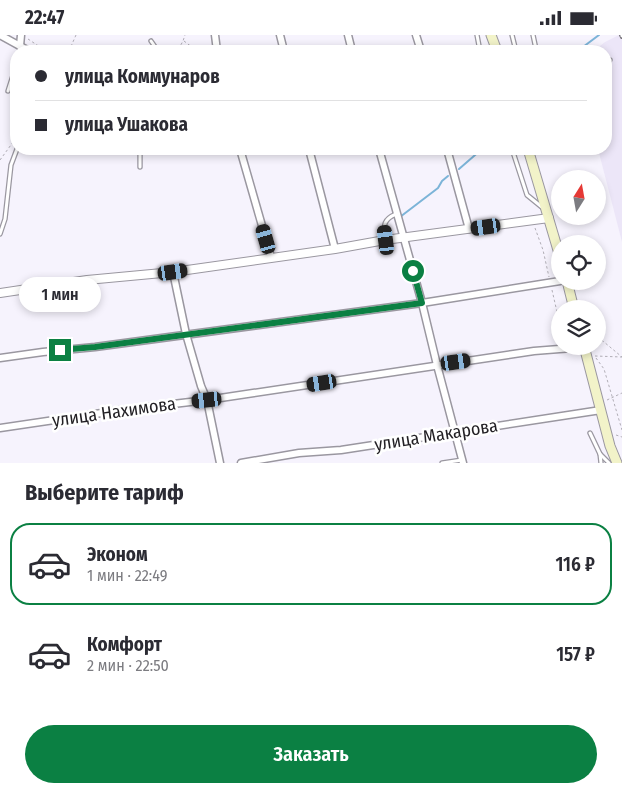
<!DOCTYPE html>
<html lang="ru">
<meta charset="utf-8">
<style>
:root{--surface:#fff;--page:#f7f7f7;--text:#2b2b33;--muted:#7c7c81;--line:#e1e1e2;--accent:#0b8043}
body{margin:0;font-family:"Fira Sans Condensed",sans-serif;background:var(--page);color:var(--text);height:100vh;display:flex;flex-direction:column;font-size:19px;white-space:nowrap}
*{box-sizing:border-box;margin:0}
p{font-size:16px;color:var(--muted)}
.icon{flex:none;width:28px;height:28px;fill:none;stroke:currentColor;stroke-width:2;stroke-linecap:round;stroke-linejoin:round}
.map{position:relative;height:428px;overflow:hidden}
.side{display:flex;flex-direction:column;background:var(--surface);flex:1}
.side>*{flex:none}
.top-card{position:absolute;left:10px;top:10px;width:602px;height:110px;border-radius:20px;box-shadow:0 2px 8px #0003;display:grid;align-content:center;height:110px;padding:0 25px;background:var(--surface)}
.needle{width:32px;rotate:11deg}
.buttons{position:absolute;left:551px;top:135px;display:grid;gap:10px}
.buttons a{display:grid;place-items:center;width:55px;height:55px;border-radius:50%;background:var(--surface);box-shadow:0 2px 8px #0003;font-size:25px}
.end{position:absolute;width:22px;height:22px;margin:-11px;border:6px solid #0b8043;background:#fff;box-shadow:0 0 0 2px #fff}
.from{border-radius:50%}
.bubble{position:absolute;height:35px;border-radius:18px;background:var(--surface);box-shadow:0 2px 8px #0003;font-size:16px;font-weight:600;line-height:35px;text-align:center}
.car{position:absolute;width:15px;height:30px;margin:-15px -8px;border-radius:6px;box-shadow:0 0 4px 1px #0007;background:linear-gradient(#222 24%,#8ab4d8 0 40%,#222 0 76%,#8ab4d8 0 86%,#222 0)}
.top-card b{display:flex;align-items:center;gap:18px;height:48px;font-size:19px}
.top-card b+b{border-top:1px solid var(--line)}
.top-card i{width:12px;height:12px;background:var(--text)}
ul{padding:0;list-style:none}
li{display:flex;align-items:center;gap:15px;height:82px;margin:0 10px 8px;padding:0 15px;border:2px solid transparent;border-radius:20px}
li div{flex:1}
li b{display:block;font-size:19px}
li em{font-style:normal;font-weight:600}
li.active{border-color:var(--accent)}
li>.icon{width:45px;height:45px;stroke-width:1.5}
h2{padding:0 25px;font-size:22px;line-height:60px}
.button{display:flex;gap:10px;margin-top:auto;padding:10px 25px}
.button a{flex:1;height:58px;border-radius:30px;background:var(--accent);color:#fff;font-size:20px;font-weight:600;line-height:58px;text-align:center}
.status{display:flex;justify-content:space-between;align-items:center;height:35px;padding:0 25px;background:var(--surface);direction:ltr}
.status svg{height:14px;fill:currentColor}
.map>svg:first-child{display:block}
.built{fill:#ece6f8}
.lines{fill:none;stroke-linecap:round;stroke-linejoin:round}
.stream{stroke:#7cb4d8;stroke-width:2}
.service-casing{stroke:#9a97a0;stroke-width:5.5}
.minor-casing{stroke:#9a97a0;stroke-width:9}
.tertiary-casing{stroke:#9a97a0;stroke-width:10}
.secondary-casing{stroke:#9a97a0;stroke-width:11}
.path{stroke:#b1aeb6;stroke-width:1;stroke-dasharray:2.5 2.5;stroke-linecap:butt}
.service{stroke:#fff;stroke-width:3}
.minor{stroke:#fff;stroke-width:6}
.tertiary{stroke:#fff;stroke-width:8}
.secondary{stroke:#f2f3c9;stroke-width:9}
.rail-casing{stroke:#76737a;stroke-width:4}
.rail{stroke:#fff;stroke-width:2;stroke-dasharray:5.5;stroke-linecap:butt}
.route{stroke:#0b8043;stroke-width:6}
.labels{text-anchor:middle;stroke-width:5;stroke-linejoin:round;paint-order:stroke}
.street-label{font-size:18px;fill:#232125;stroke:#fff}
</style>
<div class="status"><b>22:47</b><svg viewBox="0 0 49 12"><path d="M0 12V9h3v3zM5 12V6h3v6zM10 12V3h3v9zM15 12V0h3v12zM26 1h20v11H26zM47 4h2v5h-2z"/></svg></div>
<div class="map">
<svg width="622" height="428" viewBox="0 0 622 428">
<rect width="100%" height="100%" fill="#f6f3fd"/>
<path class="built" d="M619,0H622V207L598,114H606V16H594L605,7Z"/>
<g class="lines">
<g class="stream">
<path d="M579,15L599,0"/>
<path d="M459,134L482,114"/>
<path d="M400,182L438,153L442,146L448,141"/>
</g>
<g class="service-casing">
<g id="service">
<path d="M477,0L480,16"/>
<path d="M512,0L516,16"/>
<path d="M151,6L158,16"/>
<path d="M532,16L536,14L533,0"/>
<path d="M606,24L610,25"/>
<path d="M8,56L16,31"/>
<path d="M140,114V132"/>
<path d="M512,114L527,160L543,173"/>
<path d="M0,199L5,184L11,130L17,114"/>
<path d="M385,205C384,191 382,185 396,179"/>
<path d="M590,398L600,419L601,428"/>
<path d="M600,419L609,428"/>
<path d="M442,428L462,425"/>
</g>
</g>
<g class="minor-casing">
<g id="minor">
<path d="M0,0L29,16"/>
<path d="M215,0L217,16"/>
<path d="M280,0L284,16"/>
<path d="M348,0L352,16"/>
<path d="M416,0L421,16"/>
<path d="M20,11L21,0"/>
<path d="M240,114L271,222"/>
<path d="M309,114L335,214"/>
<path d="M379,114L422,268L437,330L463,428"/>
<path d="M447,114L469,194"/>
<path d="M173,237L186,299L201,351L207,365L220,428"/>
<path d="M0,323L43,317L95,312L422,268L560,246"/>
<path d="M0,393L122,375L207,365L534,316L585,312"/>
<path d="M241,428L299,418L341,415L601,375"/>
</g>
</g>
<g class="tertiary-casing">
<path id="tertiary" d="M0,258L87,245L173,237L335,214L385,205L549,183"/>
</g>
<g class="secondary-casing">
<g id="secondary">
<path d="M491,0L497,16"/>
<path d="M528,114L560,222"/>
<path d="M567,246L574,274"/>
<path d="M584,311L610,411L617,428"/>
</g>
</g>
<g class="path">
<path d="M28,4L46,16"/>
<path d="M184,6L197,16"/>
<path d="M164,14L178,15L183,6L185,0"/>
<path d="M69,16L76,0"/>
<path d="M0,125L16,103"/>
<path d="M535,193L543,215L549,242"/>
<path d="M552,255L560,290"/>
<path d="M598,302L622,322"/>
<path d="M595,321L622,322"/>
<path d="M596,323L604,334L622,395"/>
<path d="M607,365L622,358"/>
<path d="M616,400L622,402"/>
</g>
<use href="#service" class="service"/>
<use href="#minor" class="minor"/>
<use href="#tertiary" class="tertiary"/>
<use href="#secondary" class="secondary"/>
<g class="rail-casing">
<path id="rail" d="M621,0L622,2"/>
</g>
<use href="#rail" class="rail"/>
</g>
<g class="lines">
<path class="route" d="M60,315L95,312L422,268L413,236"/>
</g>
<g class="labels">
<g class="street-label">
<text transform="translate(114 377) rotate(-8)" y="6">улица Нахимова</text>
<text transform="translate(436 400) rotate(-9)" y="6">улица Макарова</text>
</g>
</g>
</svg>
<div class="buttons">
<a><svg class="needle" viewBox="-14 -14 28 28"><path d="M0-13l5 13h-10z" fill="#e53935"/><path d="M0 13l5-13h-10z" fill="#7c7c81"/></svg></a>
<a><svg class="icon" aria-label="locate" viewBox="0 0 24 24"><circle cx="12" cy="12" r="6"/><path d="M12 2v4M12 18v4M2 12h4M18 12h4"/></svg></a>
<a><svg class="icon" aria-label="layers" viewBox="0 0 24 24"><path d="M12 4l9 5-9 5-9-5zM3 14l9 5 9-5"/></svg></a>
</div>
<i class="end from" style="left:413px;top:236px"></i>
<i class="end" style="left:60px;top:315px"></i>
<div class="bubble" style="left:19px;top:242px;width:82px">1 мин</div>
<i class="car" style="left:486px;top:192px;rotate:262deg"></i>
<i class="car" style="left:266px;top:204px;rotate:344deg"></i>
<i class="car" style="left:386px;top:205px;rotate:353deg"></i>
<i class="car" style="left:173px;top:237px;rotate:82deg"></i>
<i class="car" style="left:456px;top:327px;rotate:82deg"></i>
<i class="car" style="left:322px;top:348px;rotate:261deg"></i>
<i class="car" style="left:207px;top:365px;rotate:264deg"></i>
<div class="top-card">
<b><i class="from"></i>улица Коммунаров</b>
<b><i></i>улица Ушакова</b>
</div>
</div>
<section class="side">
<h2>Выберите тариф</h2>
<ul>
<li class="active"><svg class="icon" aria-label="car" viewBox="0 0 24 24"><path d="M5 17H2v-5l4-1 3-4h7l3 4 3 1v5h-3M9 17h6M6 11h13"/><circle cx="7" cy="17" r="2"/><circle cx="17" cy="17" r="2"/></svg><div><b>Эконом</b><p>1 мин · 22:49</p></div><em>116 ₽</em></li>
<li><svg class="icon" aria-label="car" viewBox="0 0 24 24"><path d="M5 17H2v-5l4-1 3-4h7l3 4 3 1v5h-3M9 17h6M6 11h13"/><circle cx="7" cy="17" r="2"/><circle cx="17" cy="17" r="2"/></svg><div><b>Комфорт</b><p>2 мин · 22:50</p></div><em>157 ₽</em></li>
</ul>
<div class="button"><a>Заказать</a></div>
</section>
